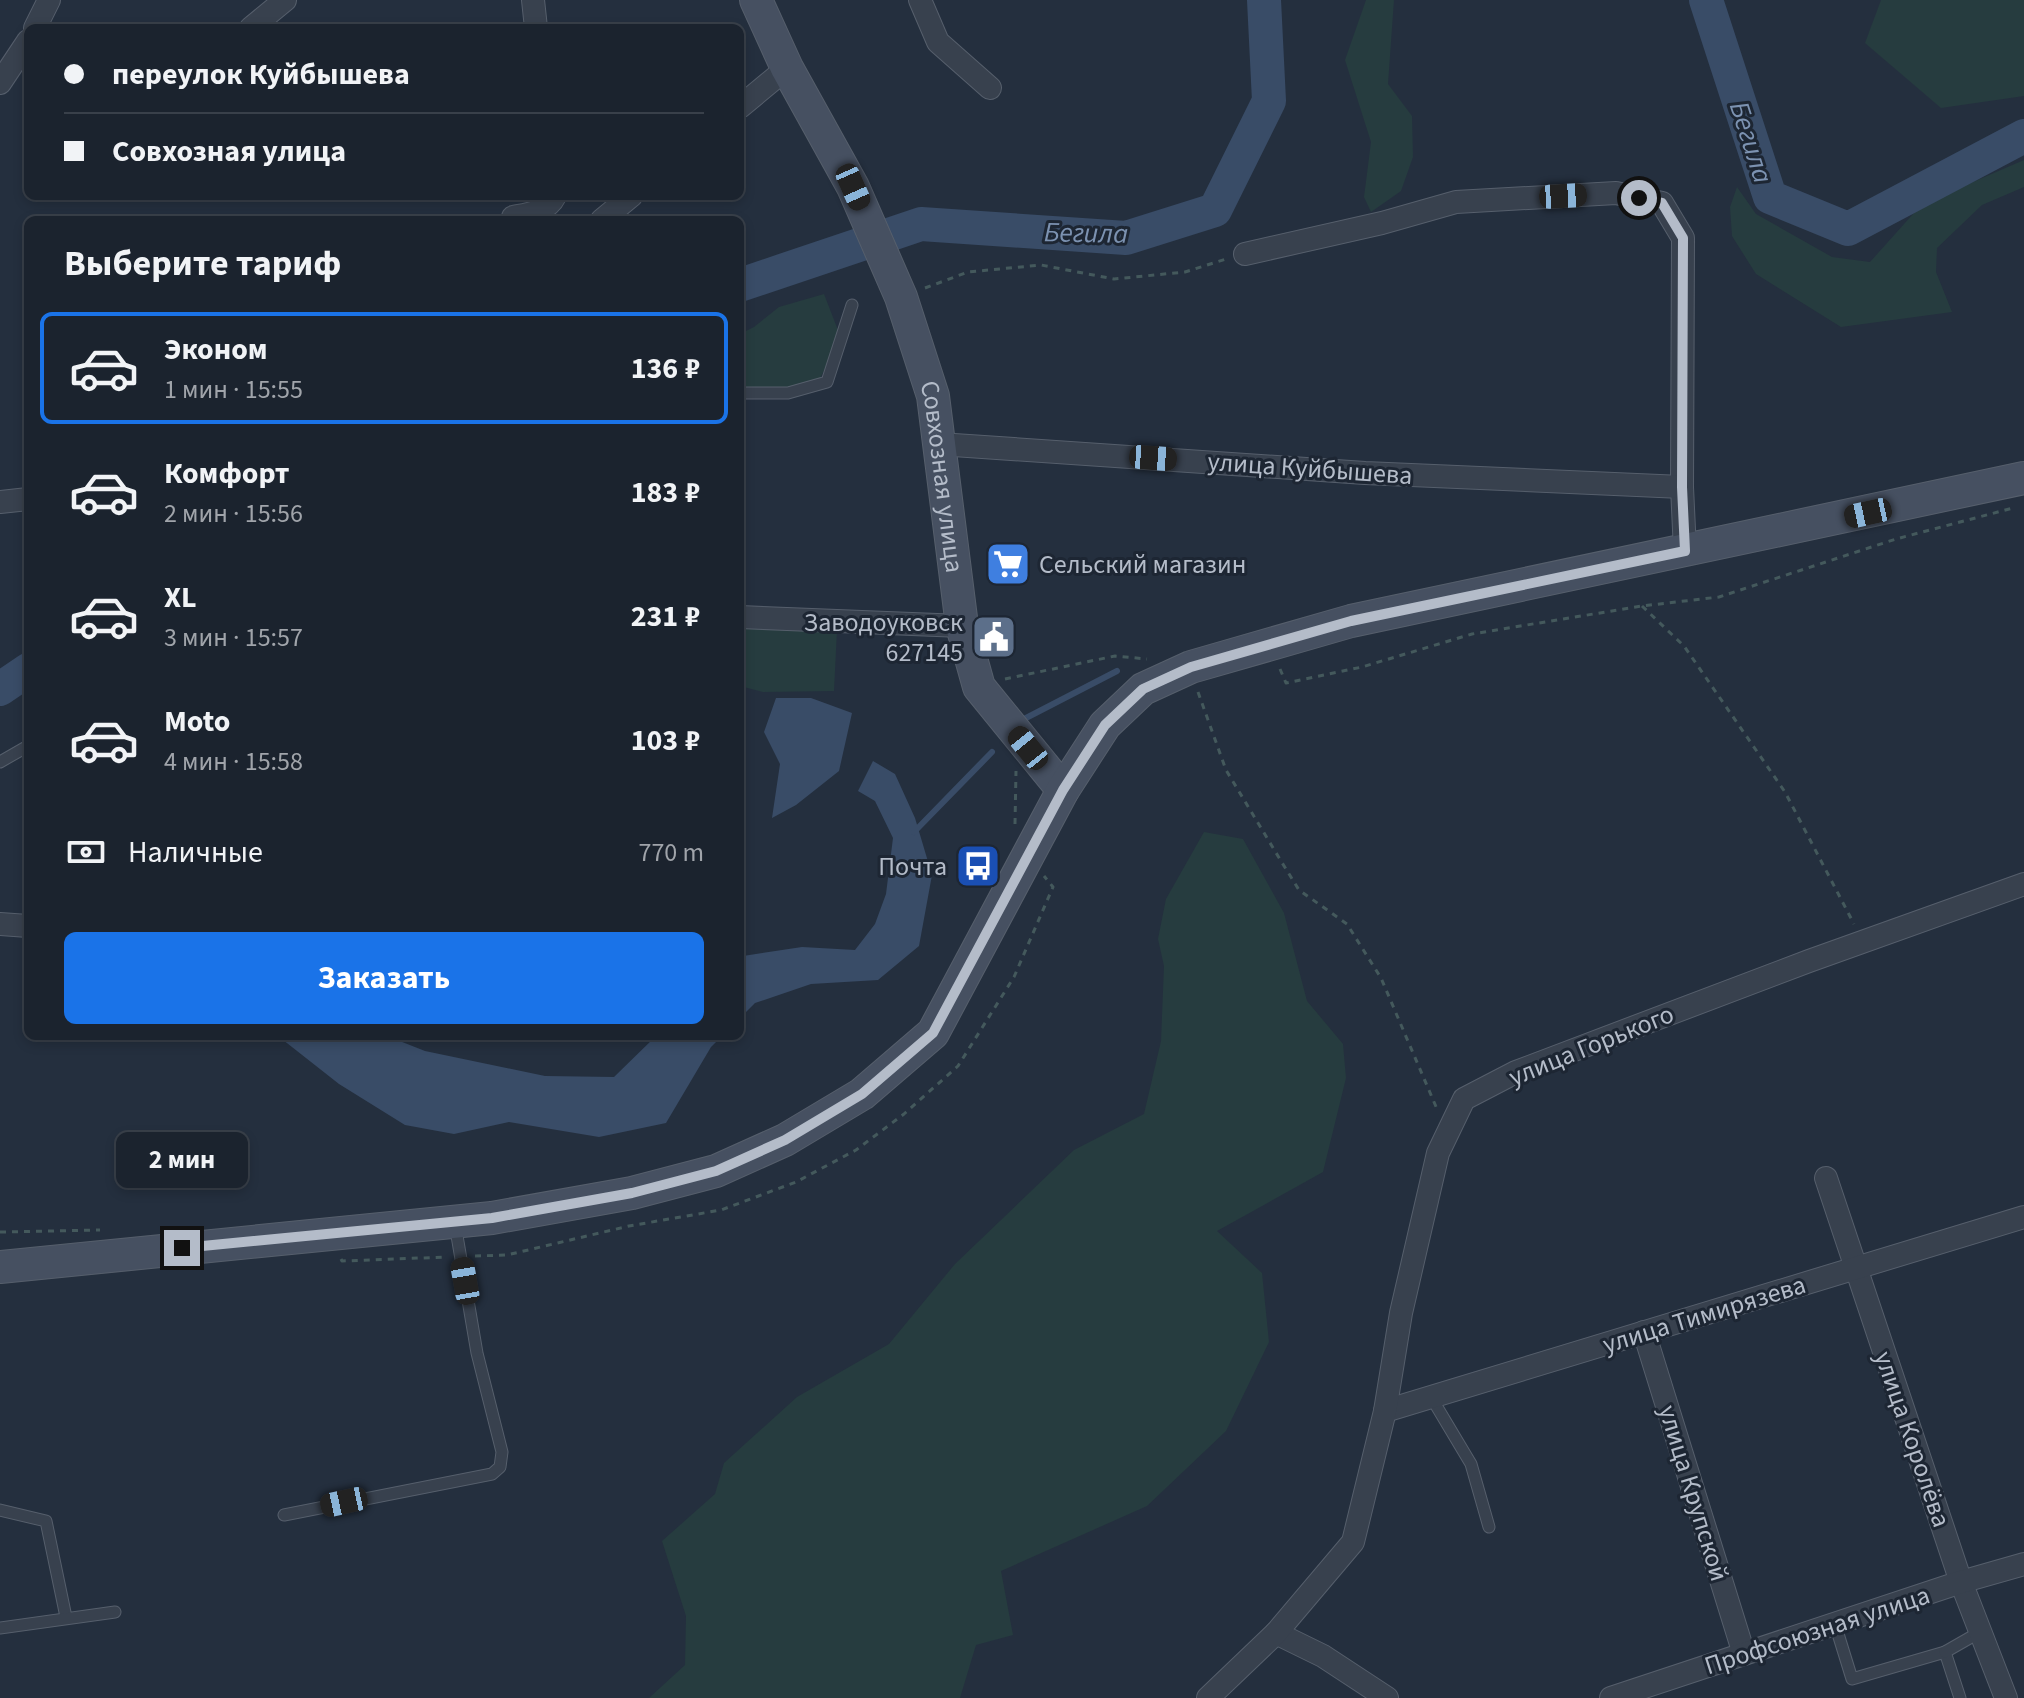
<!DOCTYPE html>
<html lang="ru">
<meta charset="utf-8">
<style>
:root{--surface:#1b232e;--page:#242b36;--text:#f1f3f6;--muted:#a0a4aa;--line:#39404a;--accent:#1a73e8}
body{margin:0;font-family:"Source Sans 3",sans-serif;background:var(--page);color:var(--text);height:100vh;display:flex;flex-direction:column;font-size:30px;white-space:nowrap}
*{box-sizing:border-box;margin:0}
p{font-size:26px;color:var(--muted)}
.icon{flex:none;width:44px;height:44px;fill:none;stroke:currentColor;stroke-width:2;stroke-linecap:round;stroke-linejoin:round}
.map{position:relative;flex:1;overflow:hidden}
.drawer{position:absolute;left:24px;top:216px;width:720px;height:824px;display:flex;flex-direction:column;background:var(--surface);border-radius:12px;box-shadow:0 4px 12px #0003,0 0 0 2px var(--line)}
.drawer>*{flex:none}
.top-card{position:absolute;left:24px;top:24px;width:720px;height:176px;border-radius:12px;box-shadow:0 4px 12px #0003,0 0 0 2px var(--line);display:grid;align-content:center;height:176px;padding:0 40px;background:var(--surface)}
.end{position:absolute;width:36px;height:36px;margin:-18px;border:10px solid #b4bcc9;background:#111;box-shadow:0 0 0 4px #111}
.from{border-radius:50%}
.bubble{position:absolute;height:56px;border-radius:12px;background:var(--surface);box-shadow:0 4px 12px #0003,0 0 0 2px var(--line);font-size:26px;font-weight:700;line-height:56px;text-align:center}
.car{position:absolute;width:24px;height:48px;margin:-24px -12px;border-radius:10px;box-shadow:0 0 6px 2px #0007;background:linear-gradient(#222 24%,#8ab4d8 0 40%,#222 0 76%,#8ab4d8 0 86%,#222 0)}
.top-card b{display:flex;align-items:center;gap:28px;height:76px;font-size:30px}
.top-card b+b{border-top:2px solid var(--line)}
.top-card i{width:20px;height:20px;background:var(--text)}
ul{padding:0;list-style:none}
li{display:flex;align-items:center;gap:24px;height:112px;margin:0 16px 12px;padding:0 24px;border:4px solid transparent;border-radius:12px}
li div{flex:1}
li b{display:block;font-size:30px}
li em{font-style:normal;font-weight:700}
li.selected{border-color:var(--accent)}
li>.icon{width:72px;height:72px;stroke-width:1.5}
h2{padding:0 40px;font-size:36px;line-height:96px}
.pay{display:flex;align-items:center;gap:20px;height:88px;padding:0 40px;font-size:30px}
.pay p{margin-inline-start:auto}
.action{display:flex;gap:16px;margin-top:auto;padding:16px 40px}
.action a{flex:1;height:92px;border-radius:12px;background:var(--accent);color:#fff;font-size:32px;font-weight:700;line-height:92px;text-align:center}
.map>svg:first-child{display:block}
.green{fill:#263c3f}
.water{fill:#394c67}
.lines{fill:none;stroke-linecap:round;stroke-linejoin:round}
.stream{stroke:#394c67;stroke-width:6}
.river{stroke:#394c67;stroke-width:34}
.lane-casing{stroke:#565f6c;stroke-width:13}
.street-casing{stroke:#565f6c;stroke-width:24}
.secondary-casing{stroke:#565f6c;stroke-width:34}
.path{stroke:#44595c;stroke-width:3;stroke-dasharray:6 6;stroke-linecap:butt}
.lane{stroke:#38414e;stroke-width:11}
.street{stroke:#38414e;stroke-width:22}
.secondary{stroke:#465061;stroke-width:32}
.route{stroke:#b4bcc9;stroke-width:10}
.labels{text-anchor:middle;stroke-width:6;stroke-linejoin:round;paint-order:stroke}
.street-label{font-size:26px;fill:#b4bcc9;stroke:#1d2633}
.poi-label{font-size:26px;fill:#b4bcc9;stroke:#1d2633;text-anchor:end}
.water-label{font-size:28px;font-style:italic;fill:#7c92b1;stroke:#1d2633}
</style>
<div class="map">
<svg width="2024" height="1698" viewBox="0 0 2024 1698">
<rect width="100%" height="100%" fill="#242f3e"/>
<g class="green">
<path d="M1366,0H1394L1388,84L1412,116L1413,157L1401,191L1371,212L1364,197L1371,142L1345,60Z"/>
<path d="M1881,0H2024V96L1941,108L1865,43Z"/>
<path d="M2024,160V187L1982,205L1937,248L1936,272L1952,312L1841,327L1756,274L1732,236L1730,207L1737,187L1756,214L1832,257L1870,262L1922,204Z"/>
<path d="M824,294L841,338L818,382L740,395V334L754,327L779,307Z"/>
<path d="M740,626L837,630L834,691L763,692L740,686Z"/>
<path d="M1204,832L1243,839L1284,913L1307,1001L1343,1044L1346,1078L1323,1172L1217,1231L1262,1273L1269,1342L1226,1431L1147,1506L1001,1571L1013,1635L976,1645L960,1698H649L685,1665L686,1616L662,1541L715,1494L724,1463L797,1397L889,1344L955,1264L1074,1150L1144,1114L1161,1041L1164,966L1158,939L1166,899Z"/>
</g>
<g class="water">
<path d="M776,698H811L852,713L839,771L796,805L772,818L780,764L764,732Z"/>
<path d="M873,761L895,774L915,818L932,875L919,946L878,980L811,984L755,1003L740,1018V958L743,956L802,947L855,950L875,924L886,894L893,838L875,801L858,791Z"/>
<path d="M278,1036H387L425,1051L545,1076L614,1077L656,1036H722L711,1047L666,1123L599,1137L509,1122L454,1134L405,1125L339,1084Z"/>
</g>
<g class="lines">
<g class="stream">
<path d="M1026,718L1117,671"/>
<path d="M914,832L992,752"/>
</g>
<g class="river">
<path d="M1706,0L1770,197L1848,229L2024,136"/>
<path d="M740,285L921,224L1126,238L1215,210L1269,101L1264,0"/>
<path d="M0,689L28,670"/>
</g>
<g class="lane-casing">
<g id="lane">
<path d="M740,393H788L827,382L852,305"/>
<path d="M0,762L28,746"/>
<path d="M1431,1397L1471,1464L1489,1527"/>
<path d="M0,1510L46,1521L66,1617"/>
<path d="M284,1515L492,1474L500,1467L502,1452L477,1353L455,1224"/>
<path d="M1835,1624L1852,1679L1945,1652L1960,1698"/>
<path d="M0,1628L115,1612"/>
<path d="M1945,1652L1980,1632"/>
</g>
</g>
<g class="street-casing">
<g id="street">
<path d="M533,0L536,28"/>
<path d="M920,0L938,42L990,88"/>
<path d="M35,28L49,0"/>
<path d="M251,28L285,0"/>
<path d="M0,83L28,41"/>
<path d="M740,107L787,68"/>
<path d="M513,217C528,214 547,212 555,196"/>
<path d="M602,220L631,196"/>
<path d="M1245,254L1382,223L1456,202L1616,193L1662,203L1683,238L1682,487L1685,551"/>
<path d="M939,444L1365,473L1682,487"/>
<path d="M0,502L28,499"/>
<path d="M740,617L962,626"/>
<path d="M0,924L28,926"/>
<path d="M1826,1178L1961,1582L2006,1698"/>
<path d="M1644,1332L1744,1654"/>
<path d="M1385,1411L2024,1217"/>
<path d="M1276,1633L1323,1656L1387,1698"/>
<path d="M1208,1698L1276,1633L1353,1542L1385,1411L1401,1313L1438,1153L1464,1099L1516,1072L1809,961L2024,884"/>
<path d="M1611,1698L1961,1582L2024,1564"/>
</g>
</g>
<g class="secondary-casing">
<g id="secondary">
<path id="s1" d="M756,0L787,68L853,187L901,297L933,396L962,626L979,687L1063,790"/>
<path d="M0,1267L492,1218L632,1193L716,1171L785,1140L862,1094L933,1033L1063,790L1105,725L1143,689L1191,667L1351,621L2024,478"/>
</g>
</g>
<g class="path">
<path d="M925,288L968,272L1041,265L1114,279L1185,272L1226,259"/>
<path d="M1642,606L1684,646L1785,792L1854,924"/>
<path d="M1280,669L1286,683L1362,667L1472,634L1642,606L1719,597L1896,539L2013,508"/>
<path d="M1005,679L1115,656L1147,659"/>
<path d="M1198,692L1226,770L1281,861L1299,890L1347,924L1381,978L1437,1109"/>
<path d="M1015,824L1016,771"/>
<path d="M0,1232L100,1230"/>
<path d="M475,1256L507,1255L629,1226L721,1210L796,1182L856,1150L904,1114L958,1066L1014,977L1053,887L1044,876"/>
<path d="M341,1259L342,1261L447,1257"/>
</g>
<use href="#lane" class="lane"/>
<use href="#street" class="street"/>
<use href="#secondary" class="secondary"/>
</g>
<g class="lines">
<path class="route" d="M182,1248L492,1218L632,1193L716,1171L785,1140L862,1094L933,1033L1063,790L1105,725L1143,689L1191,667L1351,621L1685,551L1682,487L1683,238L1662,203L1639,198"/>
</g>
<defs>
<g id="supermarket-square" transform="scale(2.3)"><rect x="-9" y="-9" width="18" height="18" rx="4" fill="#3f7fe0" stroke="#1d2633"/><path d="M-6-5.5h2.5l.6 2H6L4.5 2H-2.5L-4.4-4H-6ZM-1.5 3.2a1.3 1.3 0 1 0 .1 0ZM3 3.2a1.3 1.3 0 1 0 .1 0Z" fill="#fff"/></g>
<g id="civic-square" transform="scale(2.3)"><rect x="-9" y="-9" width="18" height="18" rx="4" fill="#5c6f8a" stroke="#1d2633"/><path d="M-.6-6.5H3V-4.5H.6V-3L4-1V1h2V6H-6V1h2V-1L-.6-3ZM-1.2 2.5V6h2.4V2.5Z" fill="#fff"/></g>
<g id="bus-square" transform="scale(2.3)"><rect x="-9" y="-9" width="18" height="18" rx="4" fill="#1a4fb4" stroke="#1d2633"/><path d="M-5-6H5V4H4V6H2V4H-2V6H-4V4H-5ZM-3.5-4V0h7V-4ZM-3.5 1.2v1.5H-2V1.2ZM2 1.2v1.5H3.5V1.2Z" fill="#fff"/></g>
</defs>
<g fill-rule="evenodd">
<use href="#supermarket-square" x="1008" y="564"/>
<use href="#civic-square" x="994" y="637"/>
<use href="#bus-square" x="978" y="866"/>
</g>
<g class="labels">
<g class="street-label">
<text transform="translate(1310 468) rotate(4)" y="9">улица Куйбышева</text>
<text dy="9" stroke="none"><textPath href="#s1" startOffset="516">Совхозная улица</textPath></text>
<text transform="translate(1591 1045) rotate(-22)" y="9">улица Горького</text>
<text transform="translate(1704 1314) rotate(-17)" y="9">улица Тимирязева</text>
<text transform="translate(1913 1439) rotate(71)" y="9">улица Королёва</text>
<text transform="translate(1694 1493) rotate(73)" y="9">улица Крупской</text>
<text transform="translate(1817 1630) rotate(-18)" y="9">Профсоюзная улица</text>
</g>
<g class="poi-label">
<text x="1039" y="573" text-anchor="start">Сельский магазин</text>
<text x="963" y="631">Заводоуковск<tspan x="963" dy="30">627145</tspan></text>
<text x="947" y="875">Почта</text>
</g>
<g class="water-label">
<text transform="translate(1752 142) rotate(72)" y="10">Бегила</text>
<text transform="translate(1086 232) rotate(1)" y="10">Бегила</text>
</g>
</g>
</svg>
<i class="end from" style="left:1639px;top:198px"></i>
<i class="end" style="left:182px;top:1248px"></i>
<div class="bubble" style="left:116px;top:1132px;width:132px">2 мин</div>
<i class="car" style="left:853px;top:187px;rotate:156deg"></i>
<i class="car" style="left:1563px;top:196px;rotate:87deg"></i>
<i class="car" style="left:1153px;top:458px;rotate:94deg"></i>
<i class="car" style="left:1868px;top:513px;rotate:258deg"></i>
<i class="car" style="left:1028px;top:748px;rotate:321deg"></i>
<i class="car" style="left:465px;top:1281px;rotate:350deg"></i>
<i class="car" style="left:344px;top:1502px;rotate:258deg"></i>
<div class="top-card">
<b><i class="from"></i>переулок Куйбышева</b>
<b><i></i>Совхозная улица</b>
</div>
<section class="drawer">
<h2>Выберите тариф</h2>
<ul>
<li class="selected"><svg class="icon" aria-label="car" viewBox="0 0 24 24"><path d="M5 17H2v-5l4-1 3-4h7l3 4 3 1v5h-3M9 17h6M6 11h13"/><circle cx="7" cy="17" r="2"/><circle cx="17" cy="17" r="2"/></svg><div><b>Эконом</b><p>1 мин · 15:55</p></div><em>136 ₽</em></li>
<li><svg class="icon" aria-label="car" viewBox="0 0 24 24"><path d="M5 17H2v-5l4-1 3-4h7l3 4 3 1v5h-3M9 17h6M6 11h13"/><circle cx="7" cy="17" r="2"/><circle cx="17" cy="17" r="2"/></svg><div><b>Комфорт</b><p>2 мин · 15:56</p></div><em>183 ₽</em></li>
<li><svg class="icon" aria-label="car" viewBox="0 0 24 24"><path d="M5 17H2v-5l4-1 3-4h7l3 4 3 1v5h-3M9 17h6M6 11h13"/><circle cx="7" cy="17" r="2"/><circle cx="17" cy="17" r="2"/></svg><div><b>XL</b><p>3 мин · 15:57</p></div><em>231 ₽</em></li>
<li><svg class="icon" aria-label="car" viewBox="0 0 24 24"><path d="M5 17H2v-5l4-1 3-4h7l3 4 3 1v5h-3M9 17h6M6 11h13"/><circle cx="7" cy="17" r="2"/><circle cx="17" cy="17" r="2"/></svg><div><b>Moto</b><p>4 мин · 15:58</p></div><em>103 ₽</em></li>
</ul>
<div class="pay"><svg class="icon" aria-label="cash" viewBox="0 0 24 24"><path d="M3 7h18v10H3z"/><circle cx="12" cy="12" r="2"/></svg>Наличные<p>770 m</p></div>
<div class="action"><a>Заказать</a></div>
</section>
</div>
